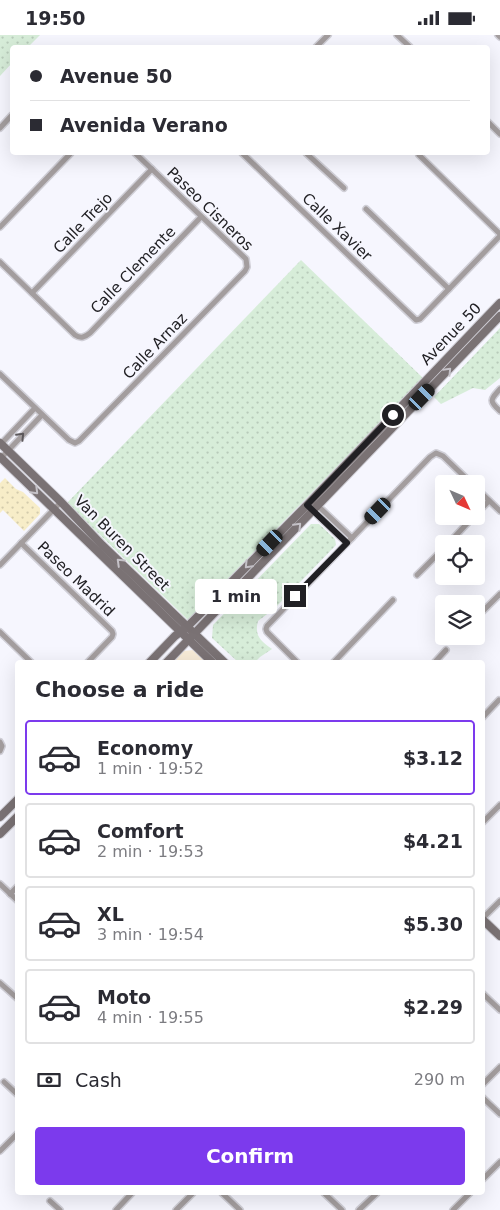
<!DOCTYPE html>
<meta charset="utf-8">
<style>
:root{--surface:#fff;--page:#f7f7f7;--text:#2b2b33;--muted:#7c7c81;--line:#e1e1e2;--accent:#7c3aed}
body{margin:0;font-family:"DejaVu Sans",sans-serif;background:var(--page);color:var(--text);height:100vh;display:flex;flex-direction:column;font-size:19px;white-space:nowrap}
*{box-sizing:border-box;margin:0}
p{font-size:16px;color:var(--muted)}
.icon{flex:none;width:28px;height:28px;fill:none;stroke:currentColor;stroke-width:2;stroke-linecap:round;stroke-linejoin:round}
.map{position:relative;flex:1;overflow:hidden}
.sheet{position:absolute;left:15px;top:625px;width:470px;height:535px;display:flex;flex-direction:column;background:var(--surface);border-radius:5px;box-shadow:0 5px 20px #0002}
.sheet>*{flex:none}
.hud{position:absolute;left:10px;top:10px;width:480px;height:110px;border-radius:5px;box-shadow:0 5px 20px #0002;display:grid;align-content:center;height:110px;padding:0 20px;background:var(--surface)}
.needle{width:32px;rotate:134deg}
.buttons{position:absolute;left:435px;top:440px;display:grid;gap:10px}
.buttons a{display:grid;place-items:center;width:50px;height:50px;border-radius:5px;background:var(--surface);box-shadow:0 5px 20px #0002;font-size:25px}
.end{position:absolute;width:22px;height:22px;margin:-11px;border:6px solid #212024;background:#fff;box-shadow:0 0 0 2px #fff}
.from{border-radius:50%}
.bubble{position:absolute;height:35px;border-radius:5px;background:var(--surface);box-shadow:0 5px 20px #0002;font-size:16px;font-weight:700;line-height:35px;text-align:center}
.car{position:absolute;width:15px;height:30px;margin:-15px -8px;border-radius:6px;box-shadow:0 0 4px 1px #0007;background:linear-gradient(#222 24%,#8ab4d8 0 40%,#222 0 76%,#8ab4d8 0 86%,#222 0)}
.hud b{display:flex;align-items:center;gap:18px;height:48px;font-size:19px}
.hud b+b{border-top:1px solid var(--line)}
.hud i{width:12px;height:12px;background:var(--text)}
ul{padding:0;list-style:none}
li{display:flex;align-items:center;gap:15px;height:75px;margin:0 10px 8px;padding:0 10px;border:2px solid var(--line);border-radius:5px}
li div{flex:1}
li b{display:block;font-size:19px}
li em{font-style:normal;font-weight:700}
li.current{border-color:var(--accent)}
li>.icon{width:45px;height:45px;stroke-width:1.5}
h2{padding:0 20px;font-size:22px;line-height:60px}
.pay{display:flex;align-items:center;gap:12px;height:55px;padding:0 20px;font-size:19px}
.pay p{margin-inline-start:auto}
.cta{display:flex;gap:10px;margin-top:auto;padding:10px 20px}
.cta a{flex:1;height:58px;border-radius:5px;background:var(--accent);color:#fff;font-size:20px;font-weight:700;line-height:58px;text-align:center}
.status{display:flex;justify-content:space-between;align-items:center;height:35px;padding:0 25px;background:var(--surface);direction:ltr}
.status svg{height:14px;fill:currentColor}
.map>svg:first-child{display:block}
.commercial{fill:#f7ebd7}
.grass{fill:url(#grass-dots)}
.sand{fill:url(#sand-dots)}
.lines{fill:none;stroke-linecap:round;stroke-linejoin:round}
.street-casing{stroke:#d0cfd7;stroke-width:8}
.secondary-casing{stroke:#d0cfd7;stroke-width:10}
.street{stroke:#a39d9e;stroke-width:5}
.secondary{stroke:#7a7274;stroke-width:8}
.oneway{stroke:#c4c1c7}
.oneway2{stroke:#5c585b}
.route{stroke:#212024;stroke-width:6}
.labels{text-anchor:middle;stroke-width:4;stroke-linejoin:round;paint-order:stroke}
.street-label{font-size:15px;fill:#212024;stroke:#f6f6fe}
</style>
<div class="status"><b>19:50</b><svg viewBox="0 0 49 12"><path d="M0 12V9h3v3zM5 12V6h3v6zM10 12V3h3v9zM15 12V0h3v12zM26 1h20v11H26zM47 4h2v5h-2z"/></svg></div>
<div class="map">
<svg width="500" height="1175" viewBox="0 0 500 1175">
<defs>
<pattern id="grass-dots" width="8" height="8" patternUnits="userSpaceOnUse" patternTransform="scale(1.25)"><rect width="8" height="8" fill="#d7edd9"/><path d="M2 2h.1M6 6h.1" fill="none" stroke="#b8cbba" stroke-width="1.8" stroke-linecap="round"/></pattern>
<pattern id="sand-dots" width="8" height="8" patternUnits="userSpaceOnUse" patternTransform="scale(1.25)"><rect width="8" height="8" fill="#f7edc8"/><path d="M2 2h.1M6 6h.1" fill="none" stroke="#d3cbac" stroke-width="1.8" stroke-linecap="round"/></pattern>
</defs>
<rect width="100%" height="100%" fill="#f6f6fe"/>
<path class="commercial" d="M194,615L206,627H172L183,616Z"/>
<g class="grass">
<path d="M0,0H40L28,12H12V28L0,41Z"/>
<path d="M301,225L423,343L188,585L67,468Z"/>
<path d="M500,293V343L485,355L473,353L441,369L434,362Z"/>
<path d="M311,489H319L335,504L336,510L275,573L258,586C254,601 261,606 272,614L260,622L255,627H238L212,603L213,590Z"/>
</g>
<path class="sand" d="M5,443L16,454L23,457L40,473V479L24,496L3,475L0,478V448Z"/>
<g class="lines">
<g class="street-casing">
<g id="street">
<path d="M397,0L410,12"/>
<path d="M498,0L500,2"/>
<path d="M316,12L328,0"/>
<path d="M488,87L500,99"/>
<path d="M0,93L12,80"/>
<path d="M242,118L416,285L420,284L500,201"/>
<path d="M306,118L344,153"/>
<path d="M419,120L500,199"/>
<path d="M366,174L449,254"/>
<path d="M0,192L71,118"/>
<path d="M0,227L75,300C81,304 85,302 90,298L201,182"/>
<path d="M32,258L152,134"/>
<path d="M0,339L69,405L75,408L79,406L245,236L247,232L246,224L135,118"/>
<path d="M500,354C490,365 489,366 500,376"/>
<path d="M0,410L35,373"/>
<path d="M1,423L42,380"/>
<path d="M476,453L500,476"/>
<path d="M316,469L352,503"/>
<path d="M311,474L347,508"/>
<path d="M476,479L489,466"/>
<path d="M21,508L112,596L113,599L112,602L87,628"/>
<path d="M448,509L474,481"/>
<path d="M0,530L61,467"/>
<path d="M417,540L444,513"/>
<path d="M476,583L500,559"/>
<path d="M0,597L32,628"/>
<path d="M298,628L267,597L266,594L267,591L430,422L436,418L443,421L472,449"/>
<path d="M333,628L393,565"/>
<path d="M434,628L446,615"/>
<path d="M482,683L499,665"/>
<path d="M0,707L2,711L0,716"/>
<path d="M482,788L500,770"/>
<path d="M0,849L18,866"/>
<path d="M10,859L18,851"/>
<path d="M482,884L500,866"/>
<path d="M0,948L18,964"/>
<path d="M482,958L500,975"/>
<path d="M4,1047L18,1060"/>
<path d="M482,1050L500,1032"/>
<path d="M482,1062L500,1079"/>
<path d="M0,1116L18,1098"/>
<path d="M482,1145L500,1127"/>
<path d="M222,1158L240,1175"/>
<path d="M324,1158L342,1175"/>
<path d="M50,1166L60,1175"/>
<path d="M116,1175L132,1158"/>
<path d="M176,1175L193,1158"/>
<path d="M359,1175L377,1158"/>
<path d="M453,1175L470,1158"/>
</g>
</g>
<g class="secondary-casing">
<g id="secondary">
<path d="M0,408L61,467L102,510L225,628"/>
<path d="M0,422L213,628"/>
<path d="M149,628L175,601L187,592L197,582L307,470L500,268"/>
<path d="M166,628L500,281"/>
<path d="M0,782L18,764"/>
<path d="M0,799L18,781"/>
<path d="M482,884L500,901"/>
</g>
</g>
<use href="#street" class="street"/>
<use href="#secondary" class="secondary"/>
</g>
<defs><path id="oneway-chevron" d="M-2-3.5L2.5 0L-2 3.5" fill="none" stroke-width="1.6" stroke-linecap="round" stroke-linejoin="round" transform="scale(1.25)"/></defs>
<g class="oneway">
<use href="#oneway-chevron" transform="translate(448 336) rotate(-46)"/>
<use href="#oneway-chevron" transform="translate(35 456) rotate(45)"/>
<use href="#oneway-chevron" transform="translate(298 491) rotate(-46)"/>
<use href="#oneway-chevron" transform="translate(120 527) rotate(-136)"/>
<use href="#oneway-chevron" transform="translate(248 530) rotate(134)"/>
</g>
<use class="oneway2" href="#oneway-chevron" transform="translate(21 401) rotate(-46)"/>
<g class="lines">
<path class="route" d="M295,561L347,508L307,470L393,380"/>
</g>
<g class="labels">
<g class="street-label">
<text transform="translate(210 174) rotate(44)" y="5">Paseo Cisneros</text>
<text transform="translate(83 188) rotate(-46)" y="5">Calle Trejo</text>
<text transform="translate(337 192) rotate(44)" y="5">Calle Xavier</text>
<text transform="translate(133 235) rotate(-46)" y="5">Calle Clemente</text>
<text transform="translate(451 299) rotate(-46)" y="5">Avenue 50</text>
<text transform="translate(155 311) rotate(-46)" y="5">Calle Arnaz</text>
<text transform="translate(122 508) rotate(45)" y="5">Van Buren Street</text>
<text transform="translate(76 544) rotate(44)" y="5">Paseo Madrid</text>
</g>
</g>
</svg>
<div class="buttons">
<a><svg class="needle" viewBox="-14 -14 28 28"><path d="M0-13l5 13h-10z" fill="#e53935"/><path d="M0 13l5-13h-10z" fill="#7c7c81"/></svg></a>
<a><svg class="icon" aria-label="locate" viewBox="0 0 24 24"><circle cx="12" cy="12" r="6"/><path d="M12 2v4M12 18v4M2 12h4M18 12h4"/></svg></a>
<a><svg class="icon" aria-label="layers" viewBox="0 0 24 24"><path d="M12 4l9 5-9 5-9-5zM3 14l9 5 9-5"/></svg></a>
</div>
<i class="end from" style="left:393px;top:380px"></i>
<i class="end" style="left:295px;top:561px"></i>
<div class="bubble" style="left:195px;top:544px;width:82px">1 min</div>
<i class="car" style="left:422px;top:362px;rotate:44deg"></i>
<i class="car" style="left:378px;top:476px;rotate:224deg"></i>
<i class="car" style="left:270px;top:508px;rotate:224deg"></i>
<div class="hud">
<b><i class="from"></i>Avenue 50</b>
<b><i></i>Avenida Verano</b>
</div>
<section class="sheet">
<h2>Choose a ride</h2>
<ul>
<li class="current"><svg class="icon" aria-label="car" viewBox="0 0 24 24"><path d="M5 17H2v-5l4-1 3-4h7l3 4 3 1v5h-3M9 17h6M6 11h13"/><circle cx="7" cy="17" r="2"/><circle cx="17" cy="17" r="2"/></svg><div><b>Economy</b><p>1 min · 19:52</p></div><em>$3.12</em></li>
<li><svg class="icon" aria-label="car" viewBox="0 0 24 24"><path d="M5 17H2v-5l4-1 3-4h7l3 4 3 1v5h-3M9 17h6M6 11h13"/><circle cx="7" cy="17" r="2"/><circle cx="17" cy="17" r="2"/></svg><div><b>Comfort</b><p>2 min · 19:53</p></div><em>$4.21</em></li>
<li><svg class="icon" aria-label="car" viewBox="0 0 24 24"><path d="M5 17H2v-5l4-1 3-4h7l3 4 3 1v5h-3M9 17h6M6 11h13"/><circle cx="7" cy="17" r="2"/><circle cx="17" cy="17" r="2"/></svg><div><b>XL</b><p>3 min · 19:54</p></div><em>$5.30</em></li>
<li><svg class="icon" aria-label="car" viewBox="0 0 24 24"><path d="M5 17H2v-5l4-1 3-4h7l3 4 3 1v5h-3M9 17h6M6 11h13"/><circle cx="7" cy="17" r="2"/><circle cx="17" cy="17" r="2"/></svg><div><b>Moto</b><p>4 min · 19:55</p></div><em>$2.29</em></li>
</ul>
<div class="pay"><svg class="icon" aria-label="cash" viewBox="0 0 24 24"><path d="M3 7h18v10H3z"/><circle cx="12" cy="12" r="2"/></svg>Cash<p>290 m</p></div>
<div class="cta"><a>Confirm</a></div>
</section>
</div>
